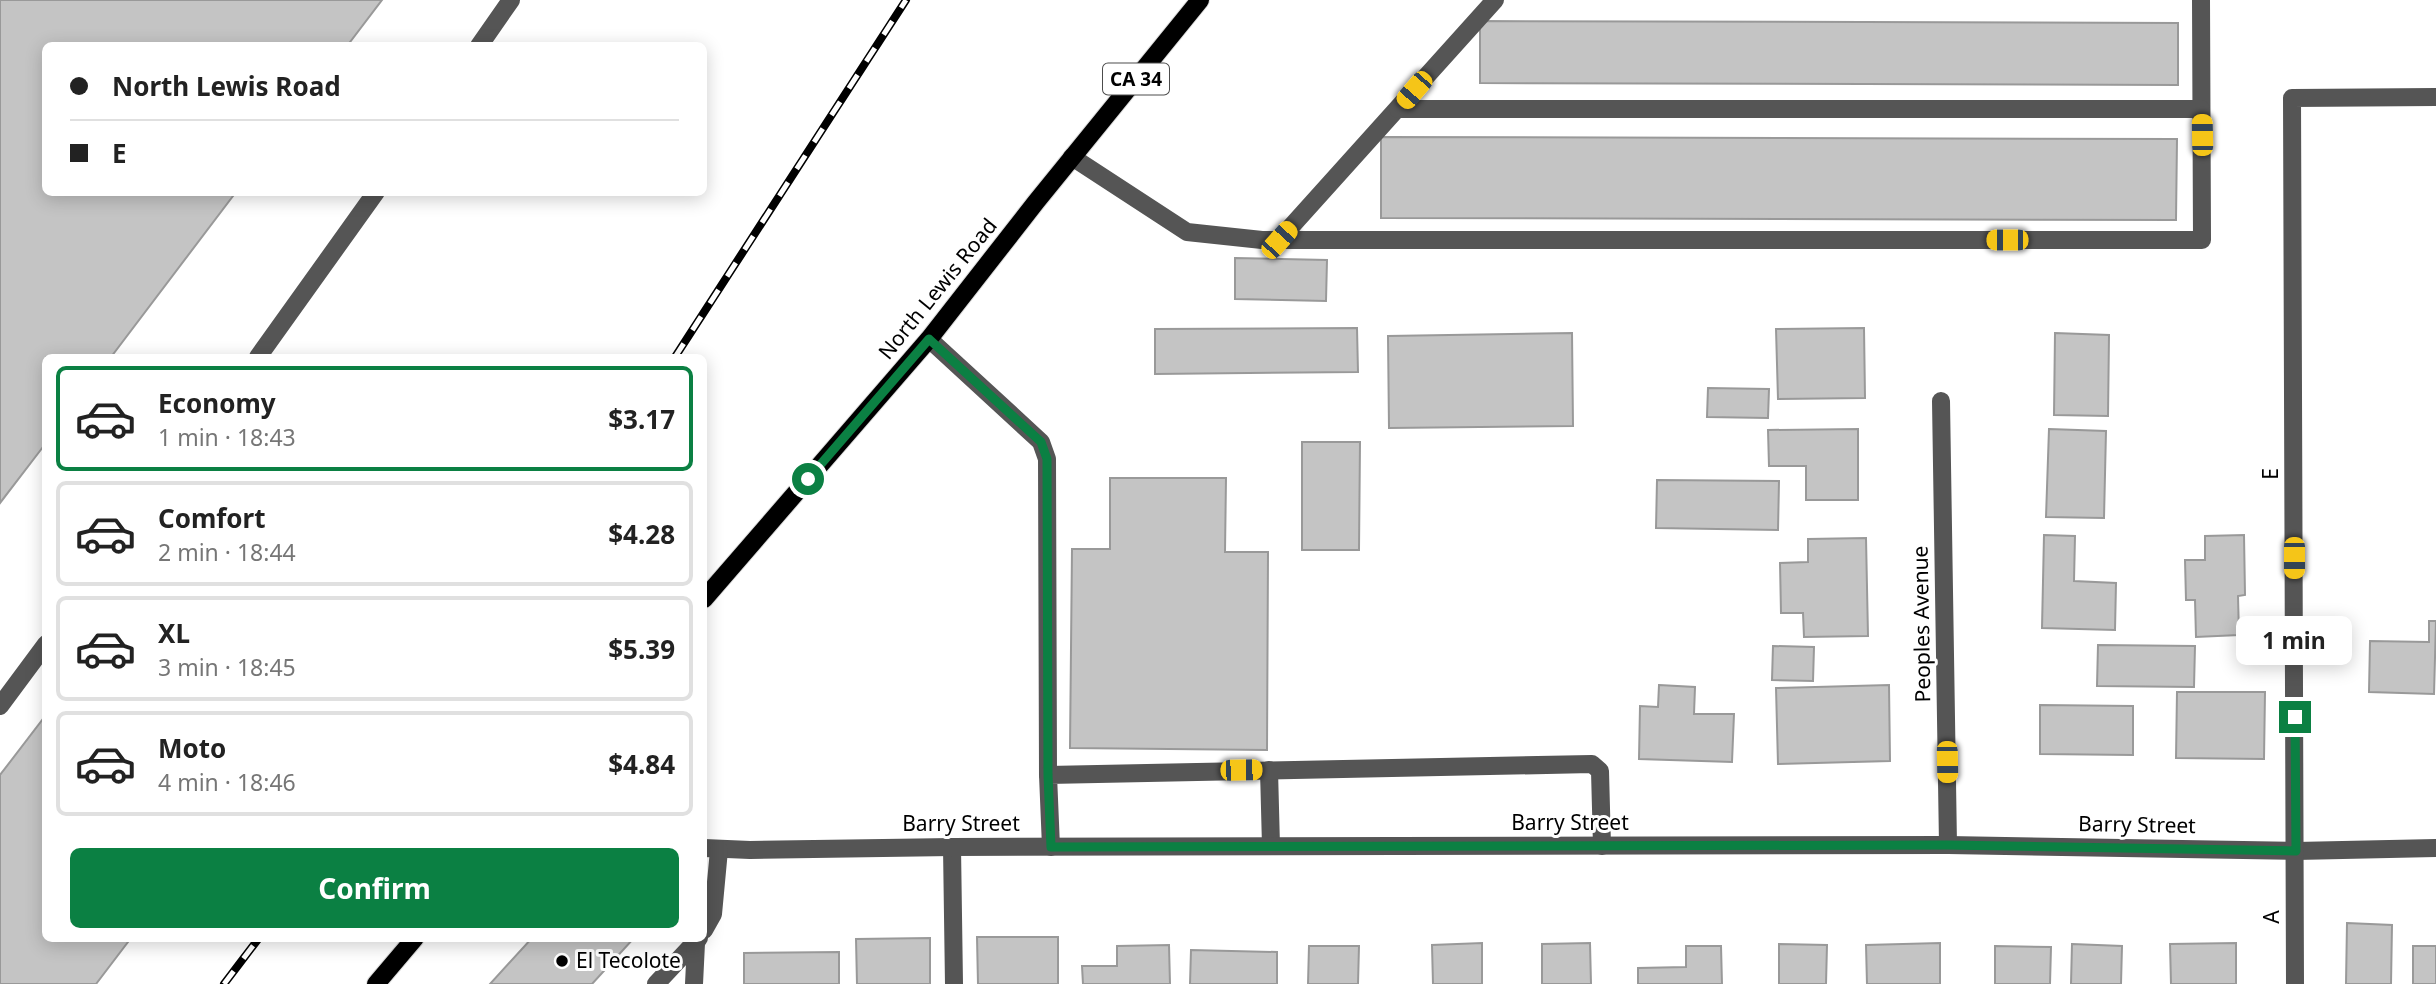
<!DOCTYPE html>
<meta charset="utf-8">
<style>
:root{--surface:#fff;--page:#f6f6f6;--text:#222;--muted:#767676;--line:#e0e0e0;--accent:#0b8043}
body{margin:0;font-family:"Noto Sans",sans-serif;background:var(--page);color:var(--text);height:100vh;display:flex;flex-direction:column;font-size:26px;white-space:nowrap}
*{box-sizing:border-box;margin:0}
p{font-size:23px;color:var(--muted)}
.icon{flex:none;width:38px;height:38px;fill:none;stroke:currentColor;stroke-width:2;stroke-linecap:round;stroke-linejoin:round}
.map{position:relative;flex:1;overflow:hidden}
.details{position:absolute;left:42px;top:354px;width:665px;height:588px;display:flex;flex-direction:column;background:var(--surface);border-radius:10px;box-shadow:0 4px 18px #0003}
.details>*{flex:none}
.hud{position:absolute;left:42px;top:42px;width:665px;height:154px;border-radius:10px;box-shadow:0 4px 18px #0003;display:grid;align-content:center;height:154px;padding:0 28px;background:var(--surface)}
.end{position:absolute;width:32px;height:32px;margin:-16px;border:9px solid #0b8043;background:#fff;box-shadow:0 0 0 4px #fff}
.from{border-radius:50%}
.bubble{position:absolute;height:49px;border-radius:10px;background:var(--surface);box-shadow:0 4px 18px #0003;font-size:23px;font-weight:700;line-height:49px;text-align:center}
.car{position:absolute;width:21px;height:42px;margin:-21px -10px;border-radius:9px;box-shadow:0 0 5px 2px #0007;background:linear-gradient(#f5c518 24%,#345 0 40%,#f5c518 0 76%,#345 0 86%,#f5c518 0)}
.hud b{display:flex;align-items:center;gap:24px;height:66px;font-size:26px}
.hud b+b{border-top:2px solid var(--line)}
.hud i{width:18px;height:18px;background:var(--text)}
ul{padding:12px 0 0;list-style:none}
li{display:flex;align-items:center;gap:21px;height:105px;margin:0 14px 10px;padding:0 14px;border:4px solid var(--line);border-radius:10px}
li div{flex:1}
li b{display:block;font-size:26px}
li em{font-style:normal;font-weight:700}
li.on{border-color:var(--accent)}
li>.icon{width:63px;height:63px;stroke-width:1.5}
.button{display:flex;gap:14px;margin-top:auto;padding:14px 28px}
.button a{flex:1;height:80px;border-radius:10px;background:var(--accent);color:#fff;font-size:28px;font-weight:700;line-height:80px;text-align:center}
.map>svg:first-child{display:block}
.building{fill:#c4c4c4;stroke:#999;stroke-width:2}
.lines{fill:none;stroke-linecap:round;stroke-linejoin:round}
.major-casing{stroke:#dbdbdb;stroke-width:20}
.minor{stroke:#555;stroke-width:18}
.major{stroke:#000;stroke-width:18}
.rail-casing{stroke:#000;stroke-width:8}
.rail{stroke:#fff;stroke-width:5;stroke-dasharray:16;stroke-linecap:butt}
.route{stroke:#0b8043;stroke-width:9}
.poi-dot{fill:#000;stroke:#fff;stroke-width:2.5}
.labels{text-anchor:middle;stroke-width:6;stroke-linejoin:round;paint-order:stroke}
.shield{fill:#fff;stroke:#4c4c4c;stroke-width:2}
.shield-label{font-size:19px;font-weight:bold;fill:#000}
.street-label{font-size:21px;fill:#000;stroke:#fff}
.poi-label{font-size:21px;fill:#000;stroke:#fff;text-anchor:start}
</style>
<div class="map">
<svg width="2436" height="984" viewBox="0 0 2436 984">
<rect width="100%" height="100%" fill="#fff"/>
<g class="building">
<path d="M0,0H382L347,46H46V192H236L111,357H46V443L0,503Z"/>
<path d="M1480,21L2178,23V85L1480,83Z"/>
<path d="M1381,137L2177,139L2176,220L1381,218Z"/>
<path d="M1235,258L1327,260L1326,301L1235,299Z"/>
<path d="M1357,328L1358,372L1155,374V329Z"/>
<path d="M1864,328L1865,398L1778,399L1776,329Z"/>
<path d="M1572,333L1573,426L1389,428L1388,336Z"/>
<path d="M2055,333L2109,335L2108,416L2054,415Z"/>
<path d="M1708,388L1769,389L1768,418L1707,417Z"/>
<path d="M1858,429V500H1806V466H1769L1768,430Z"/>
<path d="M2049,429L2106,431L2104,518L2046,517Z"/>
<path d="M1302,442H1360L1359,550H1302Z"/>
<path d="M1110,478H1226L1225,552H1268L1267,750L1070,748L1072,549H1110Z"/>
<path d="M1657,480L1779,481L1778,530L1656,528Z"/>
<path d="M2044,535L2075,536L2074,581L2116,583L2115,630L2042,628Z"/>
<path d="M2244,535L2245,595L2238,596L2239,635L2196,637L2195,600H2186L2185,560H2205V536Z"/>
<path d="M1866,538L1868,636L1804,637L1803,613H1781L1780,563L1808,562V539Z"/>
<path d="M2429,621H2436L2434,694L2369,692L2370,641L2429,642Z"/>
<path d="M2098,645L2195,646L2194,687L2097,686Z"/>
<path d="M1773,646L1814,647L1813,681L1772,680Z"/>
<path d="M1659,685L1695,687L1694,714H1734L1732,762L1639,759L1640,706L1658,707Z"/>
<path d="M1889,685L1890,761L1778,764L1776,688Z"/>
<path d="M2177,692H2265L2264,759L2176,758Z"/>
<path d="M2040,705L2133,706V755L2040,754Z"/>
<path d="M46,715V938H131L96,984H0V775Z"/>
<path d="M2347,923L2392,925L2391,984H2346Z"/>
<path d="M977,937H1058V984H978Z"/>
<path d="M532,938H634L592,984H490Z"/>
<path d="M930,938V984H857L856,939Z"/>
<path d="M1482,943V984H1433L1432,945Z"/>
<path d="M1590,943L1591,984H1542V944Z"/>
<path d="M1940,943V984H1867L1866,945Z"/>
<path d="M2236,943V984H2171L2170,944Z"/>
<path d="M1779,944L1827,945L1826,984H1779Z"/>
<path d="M2072,944L2122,946L2121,984H2071Z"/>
<path d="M1169,945L1170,984H1083L1082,966H1117V946Z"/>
<path d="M1309,946H1359L1358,984H1308Z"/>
<path d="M1686,946H1721L1722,984H1638V968L1686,967Z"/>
<path d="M1995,946L2051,947L2050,984H1995Z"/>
<rect x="2413" y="946" width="23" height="38"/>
<path d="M1191,950L1277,952V984H1190Z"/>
<path d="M839,952V984H744V953Z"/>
</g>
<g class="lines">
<g class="major-casing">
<g id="major">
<path d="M704,599L929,339L1036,202L1200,0"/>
<path d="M376,984L415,938"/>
</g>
</g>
<g class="minor">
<path d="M1495,0L1279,240H2202L2201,0"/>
<path d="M479,46L511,0"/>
<path d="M1398,109H2201"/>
<path d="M1072,157L1187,232L1262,240H1279"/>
<path d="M929,339L1041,442L1047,459L1048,775"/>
<path d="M258,357L376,192"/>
<path d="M1941,401L1948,845"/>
<path d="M0,706L46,644"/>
<path d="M1269,770L1271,846"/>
<path d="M952,847L954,984"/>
<path d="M1051,847L1048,775L1592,764L1600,771L1602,846"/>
<path d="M704,848L750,850L952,847L1948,845L2296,851L2436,848"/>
<path d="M704,930L713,914L719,850"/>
<path d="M656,984L699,938"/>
<path d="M694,984L696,943"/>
<path d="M2295,984L2292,98L2436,97"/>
</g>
<use href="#major" class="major"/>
<g class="rail-casing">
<g id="rail">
<path d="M675,357L906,0"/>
<path d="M224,984L259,938"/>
</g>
</g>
<use href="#rail" class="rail"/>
</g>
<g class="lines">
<path class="route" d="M808,479L929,339L1041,442L1047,459L1048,775L1051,847L1948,845L2296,851L2295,717"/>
</g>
<circle class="poi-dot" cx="562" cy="961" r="7"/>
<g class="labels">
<rect class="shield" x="1103" y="63.5" width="66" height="31" rx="5"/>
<g class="shield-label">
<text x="1136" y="86">CA 34</text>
</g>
<g class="street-label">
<text transform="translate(938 289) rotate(-51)" y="7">North Lewis Road</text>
<text transform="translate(2271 474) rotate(-90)" y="7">E</text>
<text transform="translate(1922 624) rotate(-91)" y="7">Peoples Avenue</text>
<text x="1570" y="830">Barry Street</text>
<text x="961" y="831">Barry Street</text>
<text transform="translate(2137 825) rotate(1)" y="7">Barry Street</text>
<text transform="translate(2272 917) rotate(-90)" y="7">A</text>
</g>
<g class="poi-label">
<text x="576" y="968">El Tecolote</text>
</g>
</g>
</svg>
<i class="end from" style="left:808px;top:479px"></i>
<i class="end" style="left:2295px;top:717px"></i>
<div class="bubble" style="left:2236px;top:616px;width:116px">1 min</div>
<i class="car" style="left:1414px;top:90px;rotate:221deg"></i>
<i class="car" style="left:2202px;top:135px;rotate:359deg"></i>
<i class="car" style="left:1279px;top:240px;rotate:42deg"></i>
<i class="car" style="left:2007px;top:240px;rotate:270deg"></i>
<i class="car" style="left:2294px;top:558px;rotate:180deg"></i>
<i class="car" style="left:1947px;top:762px;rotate:179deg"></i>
<i class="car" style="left:1241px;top:770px;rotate:89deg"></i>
<div class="hud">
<b><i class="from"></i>North Lewis Road</b>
<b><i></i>E</b>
</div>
<section class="details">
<ul>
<li class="on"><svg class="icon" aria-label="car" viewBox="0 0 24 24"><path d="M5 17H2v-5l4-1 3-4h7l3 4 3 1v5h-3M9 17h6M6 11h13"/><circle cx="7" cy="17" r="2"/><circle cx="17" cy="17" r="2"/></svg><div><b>Economy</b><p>1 min · 18:43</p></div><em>$3.17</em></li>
<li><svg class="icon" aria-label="car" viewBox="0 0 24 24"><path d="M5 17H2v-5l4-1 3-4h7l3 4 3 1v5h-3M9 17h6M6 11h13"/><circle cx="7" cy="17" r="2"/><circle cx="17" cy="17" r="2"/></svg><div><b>Comfort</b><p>2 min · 18:44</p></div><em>$4.28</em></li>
<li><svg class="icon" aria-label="car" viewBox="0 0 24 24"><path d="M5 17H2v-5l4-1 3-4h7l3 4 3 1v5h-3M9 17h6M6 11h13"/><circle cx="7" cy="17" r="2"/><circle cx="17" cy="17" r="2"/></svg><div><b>XL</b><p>3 min · 18:45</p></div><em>$5.39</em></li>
<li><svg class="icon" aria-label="car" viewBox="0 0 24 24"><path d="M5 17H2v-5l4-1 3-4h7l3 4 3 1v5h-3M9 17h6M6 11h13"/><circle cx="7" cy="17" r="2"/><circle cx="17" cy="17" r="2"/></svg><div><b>Moto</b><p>4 min · 18:46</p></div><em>$4.84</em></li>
</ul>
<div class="button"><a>Confirm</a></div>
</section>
</div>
